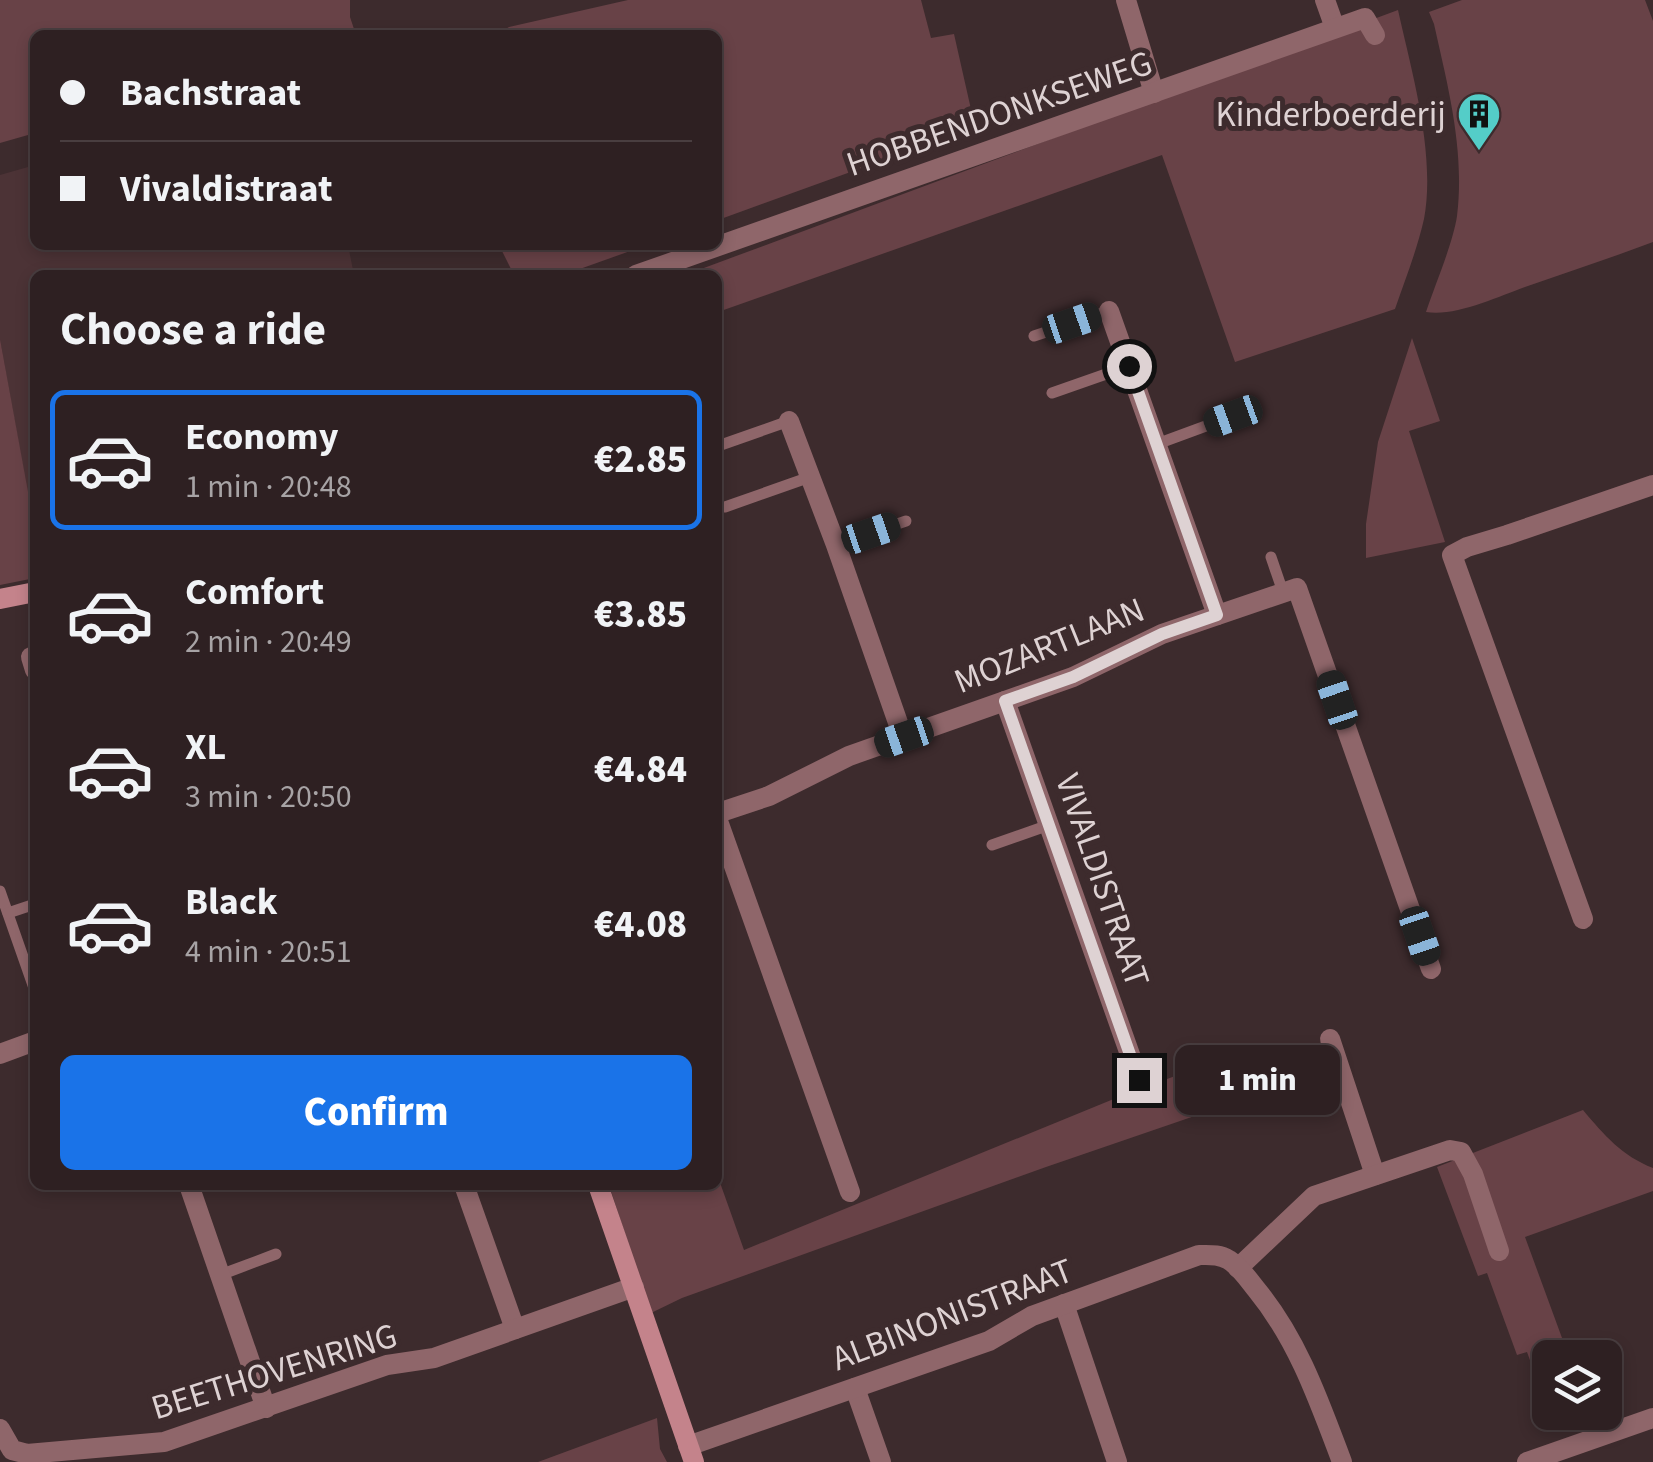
<!DOCTYPE html>
<meta charset="utf-8">
<style>
:root{--surface:#2e2022;--page:#36282a;--text:#f1f3f6;--muted:#a7a3a5;--line:#493e40;--accent:#1a73e8}
body{margin:0;font-family:"Source Sans 3",sans-serif;background:var(--page);color:var(--text);height:100vh;display:flex;flex-direction:column;font-size:38px;white-space:nowrap}
*{box-sizing:border-box;margin:0}
p{font-size:32px;color:var(--muted)}
.icon{flex:none;width:55px;height:55px;fill:none;stroke:currentColor;stroke-width:2;stroke-linecap:round;stroke-linejoin:round}
.map{position:relative;flex:1;overflow:hidden}
.details{position:absolute;left:30px;top:270px;width:692px;height:920px;display:flex;flex-direction:column;background:var(--surface);border-radius:15px;box-shadow:0 5px 15px #0003,0 0 0 2px var(--line)}
.details>*{flex:none}
.top-card{position:absolute;left:30px;top:30px;width:692px;height:220px;border-radius:15px;box-shadow:0 5px 15px #0003,0 0 0 2px var(--line);display:grid;align-content:center;height:220px;padding:0 30px;background:var(--surface)}
.controls{position:absolute;left:1532px;top:1340px;display:grid;gap:20px}
.controls a{display:grid;place-items:center;width:90px;height:90px;border-radius:15px;background:var(--surface);box-shadow:0 5px 15px #0003,0 0 0 2px var(--line);font-size:50px}
.end{position:absolute;width:45px;height:45px;margin:-22px;border:12px solid #ded2d3;background:#111;box-shadow:0 0 0 5px #111}
.from{border-radius:50%}
.bubble{position:absolute;height:70px;border-radius:15px;background:var(--surface);box-shadow:0 5px 15px #0003,0 0 0 2px var(--line);font-size:32px;font-weight:800;line-height:70px;text-align:center}
.car{position:absolute;width:30px;height:60px;margin:-30px -15px;border-radius:12px;box-shadow:0 0 8px 2px #0007;background:linear-gradient(#222 24%,#8ab4d8 0 40%,#222 0 76%,#8ab4d8 0 86%,#222 0)}
.top-card b{display:flex;align-items:center;gap:35px;height:95px;font-size:38px}
.top-card b+b{border-top:2px solid var(--line)}
.top-card i{width:25px;height:25px;background:var(--text)}
ul{padding:0;list-style:none}
li{display:flex;align-items:center;gap:30px;height:140px;margin:0 20px 15px;padding:0 10px;border:5px solid transparent;border-radius:15px}
li div{flex:1}
li b{display:block;font-size:38px}
li em{font-style:normal;font-weight:800}
li.selected{border-color:var(--accent)}
li>.icon{width:90px;height:90px;stroke-width:1.5}
h2{padding:0 30px;font-size:45px;line-height:120px}
.button{display:flex;gap:20px;margin-top:auto;padding:20px 30px}
.button a{flex:1;height:115px;border-radius:15px;background:var(--accent);color:#fff;font-size:40px;font-weight:800;line-height:115px;text-align:center}
.map>svg:first-child{display:block}
.built{fill:#4c3336}
.green{fill:#684247}
.lines{fill:none;stroke-linecap:round;stroke-linejoin:round}
.lane{stroke:#8f666a;stroke-width:11}
.street{stroke:#8f666a;stroke-width:20}
.secondary{stroke:#c4838b;stroke-width:20}
.route{stroke:#ded2d3;stroke-width:12}
.labels{text-anchor:middle;stroke-width:10;stroke-linejoin:round;paint-order:stroke}
.street-label{font-size:35px;fill:#ded2d3;stroke:#3d2b2d}
.poi-label{font-size:35px;fill:#ded2d3;stroke:#3d2b2d;text-anchor:end}
</style>
<div class="map">
<svg width="1653" height="1462" viewBox="0 0 1653 1462">
<rect width="100%" height="100%" fill="#3d2b2d"/>
<path class="built" d="M35,165V245H348L354,275H35L34,530L0,339V175Z"/>
<g class="green">
<path d="M0,0H350V17L356,35H35V133L0,143Z"/>
<path d="M628,0H921L931,38L954,34L975,127L718,220V35H496L509,27Z"/>
<path d="M1462,0H1645L1653,21V242C1611,258 1568,272 1525,287C1497,297 1455,317 1426,312C1435,285 1453,243 1457,216C1465,150 1448,87 1434,24L1429,12Z"/>
<path d="M1398,10C1412,73 1436,155 1424,219C1417,250 1405,280 1395,309L1235,362L1162,155L718,312V275H685Z"/>
<path d="M499,245H647L563,275H514Z"/>
<path d="M1412,338L1440,421L1409,431L1445,542L1366,558V524L1378,442Z"/>
<path d="M0,339L35,530V578L0,585Z"/>
<path d="M1232,1055L1250,1097L1046,1167L682,1298L651,1313L609,1185H718V1177L744,1250L1121,1096Z"/>
<path d="M1583,1110C1604,1135 1622,1156 1653,1168V1191L1525,1237L1569,1357L1550,1358V1412L1589,1413L1591,1419L1556,1432L1527,1352L1517,1355L1487,1273L1478,1276L1437,1167Z"/>
<path d="M657,1418L660,1449L667,1462H538Z"/>
</g>
<g class="lines">
<g class="lane">
<path d="M1034,336L1109,311"/>
<path d="M1052,393L1129,366"/>
<path d="M1157,444L1233,416"/>
<path d="M718,446L789,421"/>
<path d="M725,507L810,477"/>
<path d="M836,545L906,521"/>
<path d="M1271,557L1283,592"/>
<path d="M992,845L1049,825"/>
<path d="M0,891L35,991"/>
<path d="M8,913L35,904"/>
<path d="M220,1275L276,1254"/>
</g>
<g class="street">
<path d="M1126,0L1154,93"/>
<path d="M1325,0L1335,28"/>
<path d="M636,275L1365,18L1375,35"/>
<path d="M1109,311L1217,615"/>
<path d="M789,421L836,545L903,737"/>
<path d="M31,657L35,670"/>
<path d="M1005,701L1139,1080"/>
<path d="M718,813L769,796L849,756L1073,677L1162,634L1297,588L1431,969"/>
<path d="M718,821L850,1192"/>
<path d="M1583,919L1452,555L1467,547L1507,535L1653,485"/>
<path d="M1330,1039L1375,1175"/>
<path d="M0,1054L35,1041"/>
<path d="M189,1185L266,1408"/>
<path d="M464,1185L515,1329"/>
<path d="M1238,1268L1314,1196L1450,1150L1461,1152L1473,1174L1499,1251"/>
<path d="M1064,1304L1117,1462"/>
<path d="M855,1388L881,1462"/>
<path d="M0,1429L12,1450L27,1454L164,1442L387,1365L434,1358L634,1287"/>
<path d="M688,1446L989,1341L1032,1316L1199,1255C1210,1255 1219,1254 1229,1260C1240,1267 1248,1279 1256,1289C1298,1340 1319,1401 1342,1462"/>
<path d="M1527,1462L1653,1418"/>
</g>
<g class="secondary">
<path d="M0,599L35,592"/>
<path d="M598,1185L694,1462"/>
</g>
</g>
<g class="lines">
<path class="route" d="M1129,366L1217,615L1162,634L1073,677L1005,701L1139,1080"/>
</g>
<defs>
<g id="building-pin" transform="scale(2.25)"><path d="M0 17L-7.5 6A9.5 9.5 0 1 1 7.5 6Z" fill="#54cdc8" stroke="#3d2b2d"/><path d="M-4-6H4V6H1V3H-1V6H-4ZM-2.5-4.3h1.7v1.8h-1.7ZM.8-4.3h1.7v1.8H.8ZM-2.5-1h1.7V.8h-1.7ZM.8-1h1.7V.8H.8Z" fill="#111"/></g>
</defs>
<g fill-rule="evenodd">
<use href="#building-pin" x="1479" y="114"/>
</g>
<g class="labels">
<g class="street-label">
<text transform="translate(999 113) rotate(-19)" y="12">HOBBENDONKSEWEG</text>
<text transform="translate(1049 645) rotate(-22)" y="12">MOZARTLAAN</text>
<text transform="translate(1103 880) rotate(71)" y="12">VIVALDISTRAAT</text>
<text transform="translate(952 1314) rotate(-21)" y="12">ALBINONISTRAAT</text>
<text transform="translate(274 1371) rotate(-17)" y="12">BEETHOVENRING</text>
</g>
<g class="poi-label">
<text x="1446" y="126">Kinderboerderij</text>
</g>
</g>
</svg>
<div class="controls">
<a><svg class="icon" aria-label="layers" viewBox="0 0 24 24"><path d="M12 4l9 5-9 5-9-5zM3 14l9 5 9-5"/></svg></a>
</div>
<i class="end from" style="left:1129px;top:366px"></i>
<i class="end" style="left:1139px;top:1080px"></i>
<div class="bubble" style="left:1175px;top:1045px;width:165px">1 min</div>
<i class="car" style="left:1072px;top:323px;rotate:71deg"></i>
<i class="car" style="left:1233px;top:416px;rotate:250deg"></i>
<i class="car" style="left:871px;top:533px;rotate:71deg"></i>
<i class="car" style="left:1337px;top:700px;rotate:341deg"></i>
<i class="car" style="left:904px;top:737px;rotate:251deg"></i>
<i class="car" style="left:1420px;top:936px;rotate:161deg"></i>
<div class="top-card">
<b><i class="from"></i>Bachstraat</b>
<b><i></i>Vivaldistraat</b>
</div>
<section class="details">
<h2>Choose a ride</h2>
<ul>
<li class="selected"><svg class="icon" aria-label="car" viewBox="0 0 24 24"><path d="M5 17H2v-5l4-1 3-4h7l3 4 3 1v5h-3M9 17h6M6 11h13"/><circle cx="7" cy="17" r="2"/><circle cx="17" cy="17" r="2"/></svg><div><b>Economy</b><p>1 min · 20:48</p></div><em>€2.85</em></li>
<li><svg class="icon" aria-label="car" viewBox="0 0 24 24"><path d="M5 17H2v-5l4-1 3-4h7l3 4 3 1v5h-3M9 17h6M6 11h13"/><circle cx="7" cy="17" r="2"/><circle cx="17" cy="17" r="2"/></svg><div><b>Comfort</b><p>2 min · 20:49</p></div><em>€3.85</em></li>
<li><svg class="icon" aria-label="car" viewBox="0 0 24 24"><path d="M5 17H2v-5l4-1 3-4h7l3 4 3 1v5h-3M9 17h6M6 11h13"/><circle cx="7" cy="17" r="2"/><circle cx="17" cy="17" r="2"/></svg><div><b>XL</b><p>3 min · 20:50</p></div><em>€4.84</em></li>
<li><svg class="icon" aria-label="car" viewBox="0 0 24 24"><path d="M5 17H2v-5l4-1 3-4h7l3 4 3 1v5h-3M9 17h6M6 11h13"/><circle cx="7" cy="17" r="2"/><circle cx="17" cy="17" r="2"/></svg><div><b>Black</b><p>4 min · 20:51</p></div><em>€4.08</em></li>
</ul>
<div class="button"><a>Confirm</a></div>
</section>
</div>
